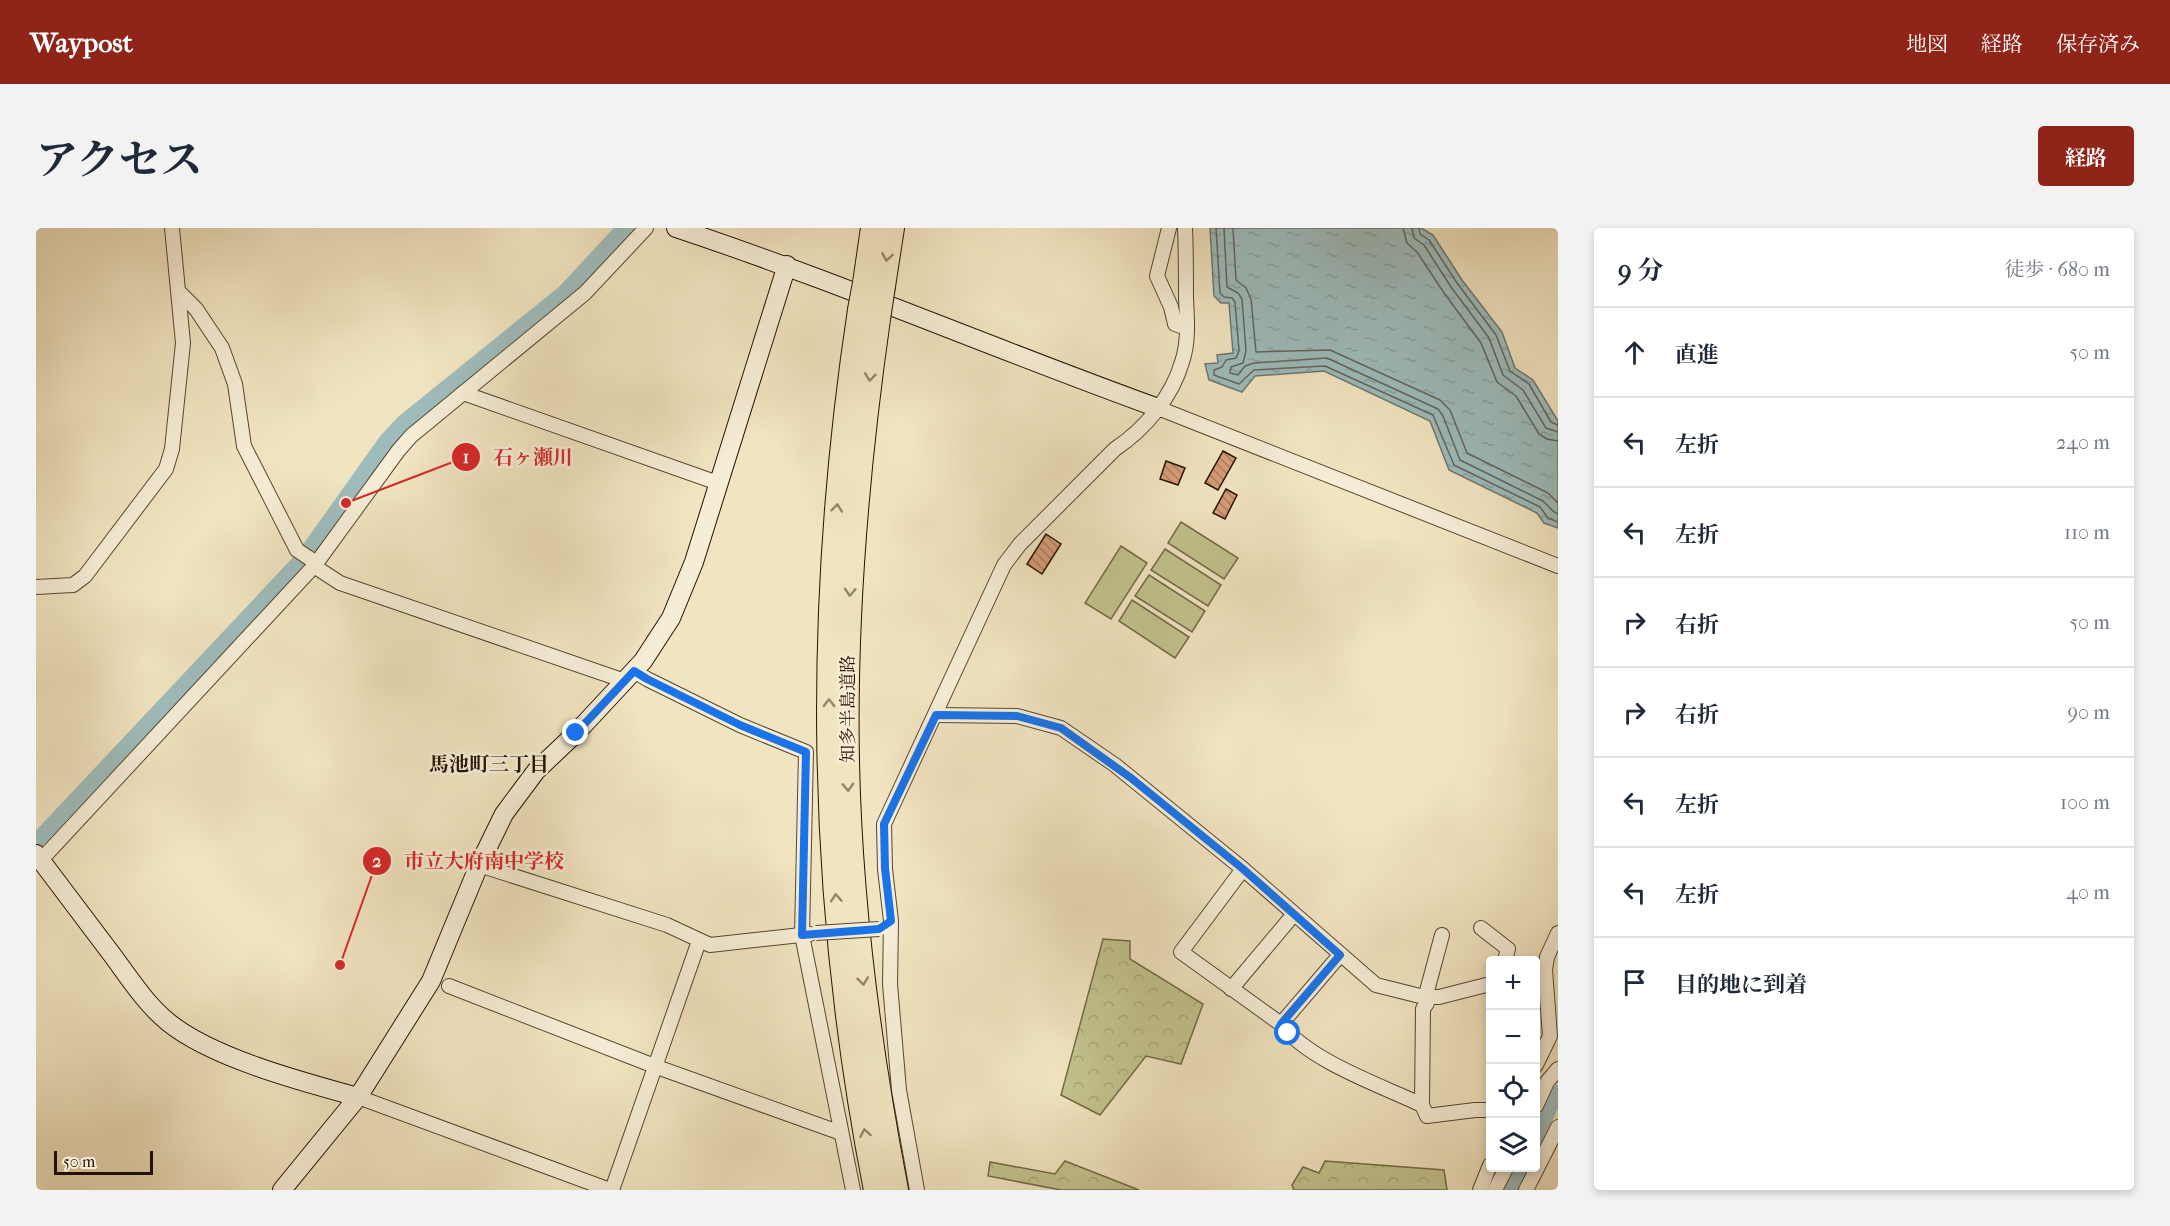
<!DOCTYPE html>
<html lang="ja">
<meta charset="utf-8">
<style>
body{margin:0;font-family:"IM FELL French Canon","Noto Serif JP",serif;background:#f2f2f3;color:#1f2937}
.controls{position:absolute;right:18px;bottom:18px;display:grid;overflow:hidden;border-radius:6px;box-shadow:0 3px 9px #0003}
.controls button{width:54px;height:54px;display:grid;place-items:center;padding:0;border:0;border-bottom:2px solid #e0e1e3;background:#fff;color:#1f2937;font:30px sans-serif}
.scale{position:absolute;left:18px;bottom:15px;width:99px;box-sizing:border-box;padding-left:6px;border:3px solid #251100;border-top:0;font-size:16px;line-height:21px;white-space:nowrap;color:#251100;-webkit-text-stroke:4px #f6edd6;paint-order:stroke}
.stop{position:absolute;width:18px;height:18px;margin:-14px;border:4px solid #1a73e8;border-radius:50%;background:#fff}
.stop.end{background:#1a73e8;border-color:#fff;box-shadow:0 2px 6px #0008}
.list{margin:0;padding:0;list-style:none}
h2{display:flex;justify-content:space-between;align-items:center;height:78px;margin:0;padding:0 24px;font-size:26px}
h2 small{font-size:20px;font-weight:400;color:#747a83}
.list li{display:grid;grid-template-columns:39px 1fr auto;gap:18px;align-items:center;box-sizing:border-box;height:90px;padding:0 24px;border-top:2px solid #e0e1e3}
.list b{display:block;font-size:22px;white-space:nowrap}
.list em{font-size:20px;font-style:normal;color:#747a83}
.icon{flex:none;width:33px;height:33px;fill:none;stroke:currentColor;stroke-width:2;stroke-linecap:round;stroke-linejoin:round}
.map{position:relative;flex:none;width:1522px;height:962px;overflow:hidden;border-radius:6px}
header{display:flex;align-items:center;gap:36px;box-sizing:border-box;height:84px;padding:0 30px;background:#8f2418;color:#fff}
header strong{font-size:28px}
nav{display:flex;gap:33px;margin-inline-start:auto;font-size:21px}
.intro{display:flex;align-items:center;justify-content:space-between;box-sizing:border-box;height:144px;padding:0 36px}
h1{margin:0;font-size:42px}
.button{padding:15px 27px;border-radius:6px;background:#8f2418;color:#fff;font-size:21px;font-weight:700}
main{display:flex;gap:36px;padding:0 36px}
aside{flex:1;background:#fff;border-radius:6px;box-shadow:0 3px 9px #0003}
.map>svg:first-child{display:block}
.grass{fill:#c2c28d;stroke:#746a46;stroke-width:1.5}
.forest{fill:url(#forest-crowns);stroke:#746a46;stroke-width:1.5}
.water{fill:url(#water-ripples);stroke:#6e7871;stroke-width:1.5}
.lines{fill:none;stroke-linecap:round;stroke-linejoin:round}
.shore{stroke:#62665e;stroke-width:1.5}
.canal{stroke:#9ebcbc;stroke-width:14}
.river{stroke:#9ebcbc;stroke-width:24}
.building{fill:url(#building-back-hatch);stroke:#251100;stroke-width:1.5}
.street-casing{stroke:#584630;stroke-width:16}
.secondary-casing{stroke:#251100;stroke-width:20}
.highway-casing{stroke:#251100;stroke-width:26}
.street{stroke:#f6edd6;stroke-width:14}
.secondary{stroke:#f6edd6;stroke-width:18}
.highway{stroke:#f1e4c0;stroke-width:24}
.street-bridge-casing{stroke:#584630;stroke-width:16;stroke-linecap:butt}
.highway-bridge-casing{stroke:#251100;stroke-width:26;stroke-linecap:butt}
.street-bridge{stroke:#f6edd6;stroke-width:14}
.highway-bridge{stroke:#f1e4c0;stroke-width:24}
.oneway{stroke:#95856a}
.route{stroke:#1a73e8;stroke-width:8}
.labels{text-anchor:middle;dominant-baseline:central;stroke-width:5;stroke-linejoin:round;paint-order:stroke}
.street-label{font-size:18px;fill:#251100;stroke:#f6edd6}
.neighbourhood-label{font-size:20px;font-weight:bold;fill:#251100;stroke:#f6edd6}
.leader{fill:none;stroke:#d62828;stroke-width:2}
.callout-dot{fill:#d62828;stroke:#f6edd6;stroke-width:2}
.mark-label{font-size:18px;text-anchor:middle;font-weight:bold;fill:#fff}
.callout-label{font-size:20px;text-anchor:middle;font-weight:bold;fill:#d62828;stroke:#f6edd6;stroke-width:5;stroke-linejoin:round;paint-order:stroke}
</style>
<header>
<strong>Waypost</strong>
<nav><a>地図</a><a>経路</a><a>保存済み</a></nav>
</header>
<div class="intro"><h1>アクセス</h1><a class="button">経路</a></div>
<main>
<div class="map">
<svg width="1522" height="962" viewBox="0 0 1522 962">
<defs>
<pattern id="forest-crowns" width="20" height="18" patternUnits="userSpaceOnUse" patternTransform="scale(1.5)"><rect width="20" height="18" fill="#c2c28d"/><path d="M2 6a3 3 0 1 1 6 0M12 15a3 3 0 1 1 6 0" fill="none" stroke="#a7a678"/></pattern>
<pattern id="water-ripples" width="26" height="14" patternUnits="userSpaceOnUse" patternTransform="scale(1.5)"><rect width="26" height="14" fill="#9ebcbc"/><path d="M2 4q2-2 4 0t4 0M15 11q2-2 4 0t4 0" fill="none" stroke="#88a1a0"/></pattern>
<pattern id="building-back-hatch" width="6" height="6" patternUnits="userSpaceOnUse" patternTransform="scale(1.5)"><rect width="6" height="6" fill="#d69c78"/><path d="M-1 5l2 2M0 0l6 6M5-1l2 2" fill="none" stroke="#ad7e60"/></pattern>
</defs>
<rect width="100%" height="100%" fill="#f1e4c0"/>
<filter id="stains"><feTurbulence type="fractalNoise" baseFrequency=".00333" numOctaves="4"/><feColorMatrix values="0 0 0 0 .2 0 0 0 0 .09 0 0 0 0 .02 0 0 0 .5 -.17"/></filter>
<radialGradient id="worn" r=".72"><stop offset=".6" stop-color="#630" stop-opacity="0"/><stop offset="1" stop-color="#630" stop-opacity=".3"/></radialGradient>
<g class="grass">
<path d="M1145,294L1202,330L1188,351L1132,315Z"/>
<path d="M1085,318L1111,335L1075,391L1049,375Z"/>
<path d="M1129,321L1185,357L1172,378L1115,342Z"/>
<path d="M1113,347L1169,383L1156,404L1099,368Z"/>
<path d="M1096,372L1153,409L1139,430L1083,393Z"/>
</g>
<g class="forest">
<path d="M1067,711L1094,713V731L1167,776L1145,836L1110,828L1064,887L1025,867Z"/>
<path d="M1029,933L1103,962H1025L952,948L954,934L1019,946Z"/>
<path d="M1289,933L1408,942L1411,962H1258L1256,957L1267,939L1283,945Z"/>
</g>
<path class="water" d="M1174,0H1385L1397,7L1426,52L1466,104L1479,140L1497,152L1522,193V300L1508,295L1501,285L1413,242L1394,193L1288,143L1219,148L1206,164L1173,152L1169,136L1182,135L1181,127L1197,125L1193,75H1185L1178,68Z"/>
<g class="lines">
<g class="shore">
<path d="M1180,0L1184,65L1188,69L1196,70L1199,74L1203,123L1200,130L1190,132L1186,139L1178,142V147L1203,156L1218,142L1289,138L1397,187L1418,237L1504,279L1512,290L1522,294"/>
<path d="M1188,0L1191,59L1202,65L1206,71L1210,123L1207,135L1195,139L1194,145L1202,147L1209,138L1218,135L1291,130L1402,181L1407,188L1424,232L1507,273L1517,283L1522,286"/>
<path d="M1197,0L1200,52L1210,60L1215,71L1220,124L1294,122L1404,172L1414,182L1431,225L1512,265L1522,275"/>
<path d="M1367,0L1371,15L1381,24L1408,65L1445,115L1461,154L1480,168L1503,206L1511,211L1522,213"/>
<path d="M1376,0L1378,10L1388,17L1415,59L1453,110L1467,147L1487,162L1510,200L1522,204"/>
<path d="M1383,0L1384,6L1393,12L1421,55L1460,107L1474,143L1493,156L1515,194L1522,197"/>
</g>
<g class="canal">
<path d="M1500,911L1522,864"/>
<path d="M1475,962L1486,940"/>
</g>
<path class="river" d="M0,620L270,333L354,215L371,197L532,67L594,0"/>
</g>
<g class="building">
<path d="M1187,223L1200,230L1182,262L1169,255Z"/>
<path d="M1130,233L1149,240L1142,257L1124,251Z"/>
<path d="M1190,261L1201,267L1189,291L1177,285Z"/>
<path d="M1010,306L1025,316L1006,346L991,336Z"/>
</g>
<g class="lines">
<g class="street-casing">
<g id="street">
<path d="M1133,0L1121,48L1135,79L1139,96L1151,100"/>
<path d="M142,63L160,81L186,120L199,156L208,218L261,322L276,332L284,342L304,355L589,453"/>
<path d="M427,165L682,255"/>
<path d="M1122,180L1522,338"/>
<path d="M0,359L37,357L49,348L130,241L136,221L147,115L136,0"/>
<path d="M598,443L611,451L704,497L770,524L766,707L817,962"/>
<path d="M900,487L981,488L1025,500L1079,537L1207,641L1340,757L1388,769H1403L1454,756"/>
<path d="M5,632L279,337L362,223L375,208L549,65L610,0"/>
<path d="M443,637L631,697L674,717L774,706"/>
<path d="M1207,641L1145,724L1245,796L1304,727"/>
<path d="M1445,700L1472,721L1469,732"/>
<path d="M413,758L621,839L805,905"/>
<path d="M1195,761L1258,686"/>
<path d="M1245,796C1273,833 1344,857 1386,877L1391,888L1439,882H1454"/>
<path d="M1500,837L1514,808L1509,742L1511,729L1522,705"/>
<path d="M322,869L574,962"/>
<path d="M1386,877L1387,781L1391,775V763L1406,707"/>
<path d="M1500,878L1511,854L1522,841"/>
<path d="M576,962L663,713"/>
<path d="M881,962L863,862L854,756L855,693L849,641L848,596L968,337L984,316L1079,221C1109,201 1136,169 1146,134C1153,114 1151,91 1150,70C1150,46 1150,23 1149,0"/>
<path d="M1444,962L1454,937"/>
<path d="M1459,962L1470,940"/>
<path d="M1490,962L1522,899"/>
</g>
</g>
<g class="secondary-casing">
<g id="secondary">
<path d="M640,0C803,54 961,122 1122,180"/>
<path d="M0,626C26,660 51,694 77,728C94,751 110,776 132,794C176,830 267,854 322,869"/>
<path d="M246,962L322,869L395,753L443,637L468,586L500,543L540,505L607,433L635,390L658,334L751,37"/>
</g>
</g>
<g class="highway-casing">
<g id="highway">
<path d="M829,55L837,0"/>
<path d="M847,58L856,0"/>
<path d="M824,82C779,379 782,667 840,962"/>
<path d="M842,91C821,238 808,386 811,534C814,678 833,821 860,962"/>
</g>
</g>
<use href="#street" class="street"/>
<use href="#secondary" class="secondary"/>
<use href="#highway" class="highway"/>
<g class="street-bridge-casing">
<path id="street-bridge" d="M780,705L843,701"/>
</g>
<g class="highway-bridge-casing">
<g id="highway-bridge">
<path d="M824,82L829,55"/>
<path d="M842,91L847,58"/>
</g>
</g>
<use href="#street-bridge" class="street-bridge"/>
<use href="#highway-bridge" class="highway-bridge"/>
</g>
<defs><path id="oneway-chevron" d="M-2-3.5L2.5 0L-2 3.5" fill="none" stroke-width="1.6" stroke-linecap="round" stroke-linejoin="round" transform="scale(1.5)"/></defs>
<g class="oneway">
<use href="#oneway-chevron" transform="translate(851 29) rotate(99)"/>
<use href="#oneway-chevron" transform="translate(834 149) rotate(97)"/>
<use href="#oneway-chevron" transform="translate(801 280) rotate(-84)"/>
<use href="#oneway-chevron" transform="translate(814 364) rotate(93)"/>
<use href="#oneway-chevron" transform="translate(793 475) rotate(-90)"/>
<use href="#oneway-chevron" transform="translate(812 559) rotate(88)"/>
<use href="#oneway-chevron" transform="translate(800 670) rotate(-94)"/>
<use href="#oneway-chevron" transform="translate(827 753) rotate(83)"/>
<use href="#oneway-chevron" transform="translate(829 905) rotate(-100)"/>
</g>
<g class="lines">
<path class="route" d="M540,505L598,443L611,451L704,497L770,524L766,707L843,701L855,693L849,640L848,596L900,487L981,488L1025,500L1095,550L1207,641L1304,727L1245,796L1252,805"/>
</g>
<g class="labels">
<g class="street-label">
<text transform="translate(812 481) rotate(-90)">知多半島道路</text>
</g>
<g class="neighbourhood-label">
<text x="453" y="536">馬池町三丁目</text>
</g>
</g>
<path class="leader" d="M310 275L430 229M304 737L341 633"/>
<g class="callout-dot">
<circle cx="310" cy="275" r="6"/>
<circle cx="304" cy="737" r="6"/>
<circle cx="430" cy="229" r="15"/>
<circle cx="341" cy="633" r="15"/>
</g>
<g class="mark-label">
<text x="430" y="235">1</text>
<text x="341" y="639">2</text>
</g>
<g class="callout-label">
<text x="497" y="236">石ヶ瀬川</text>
<text x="448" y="640">市立大府南中学校</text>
</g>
<rect width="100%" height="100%" filter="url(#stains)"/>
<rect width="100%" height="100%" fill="url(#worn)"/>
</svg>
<div class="controls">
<button>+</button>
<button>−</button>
<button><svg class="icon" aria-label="locate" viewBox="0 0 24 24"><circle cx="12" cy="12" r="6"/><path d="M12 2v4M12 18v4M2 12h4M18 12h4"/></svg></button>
<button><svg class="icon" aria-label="layers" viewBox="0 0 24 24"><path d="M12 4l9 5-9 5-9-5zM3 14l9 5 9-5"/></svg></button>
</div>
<div class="scale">50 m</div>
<div class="stop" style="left:1252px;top:805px"></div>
<div class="stop end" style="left:540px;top:505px"></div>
</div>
<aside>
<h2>9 分<small>徒歩 · 680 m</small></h2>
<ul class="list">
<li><svg class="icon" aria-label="ahead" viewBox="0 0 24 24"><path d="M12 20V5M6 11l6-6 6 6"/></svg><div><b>直進</b></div><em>50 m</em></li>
<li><svg class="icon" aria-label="left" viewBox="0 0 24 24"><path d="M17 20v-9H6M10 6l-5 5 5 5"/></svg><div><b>左折</b></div><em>240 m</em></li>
<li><svg class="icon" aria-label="left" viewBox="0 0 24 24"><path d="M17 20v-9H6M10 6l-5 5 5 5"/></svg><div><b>左折</b></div><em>110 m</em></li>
<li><svg class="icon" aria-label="right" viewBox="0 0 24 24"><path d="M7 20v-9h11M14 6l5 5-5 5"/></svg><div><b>右折</b></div><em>50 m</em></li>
<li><svg class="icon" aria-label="right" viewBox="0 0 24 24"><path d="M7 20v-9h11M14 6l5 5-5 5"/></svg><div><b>右折</b></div><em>90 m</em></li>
<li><svg class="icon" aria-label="left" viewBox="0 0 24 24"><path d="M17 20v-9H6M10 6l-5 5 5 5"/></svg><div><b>左折</b></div><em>100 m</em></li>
<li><svg class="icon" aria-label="left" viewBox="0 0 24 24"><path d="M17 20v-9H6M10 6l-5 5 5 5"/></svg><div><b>左折</b></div><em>40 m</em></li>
<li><svg class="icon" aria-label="arrive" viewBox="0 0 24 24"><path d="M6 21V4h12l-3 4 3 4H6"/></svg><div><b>目的地に到着</b></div></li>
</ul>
</aside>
</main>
